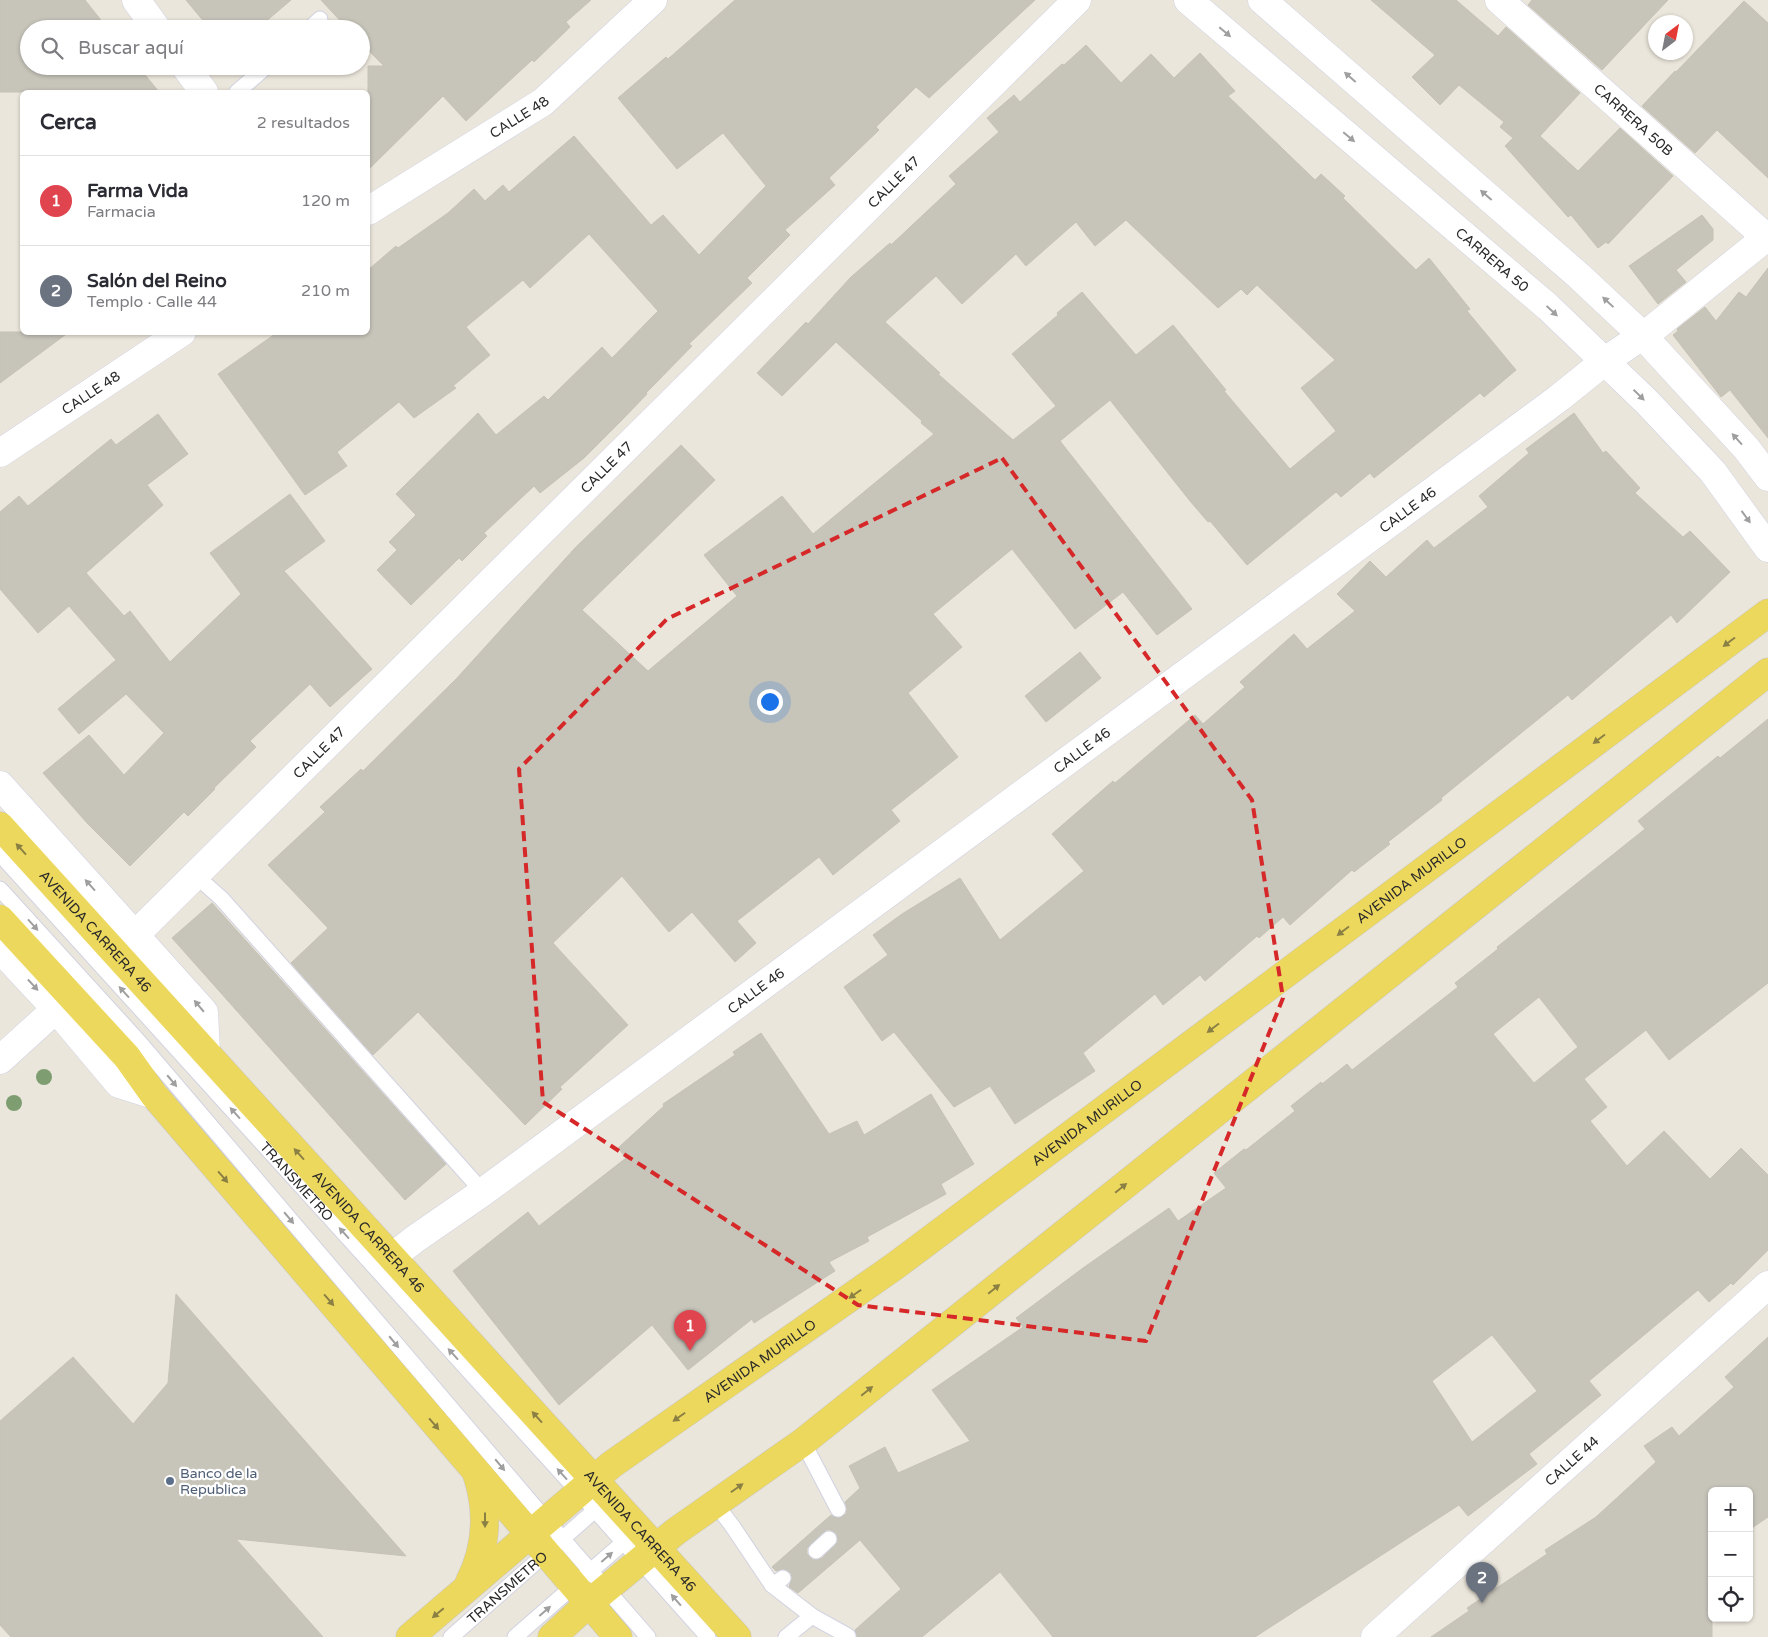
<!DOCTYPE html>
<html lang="es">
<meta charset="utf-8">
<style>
body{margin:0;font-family:"Varela Round",sans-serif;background:#f2f2f3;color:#2b2b33}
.controls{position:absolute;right:15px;bottom:15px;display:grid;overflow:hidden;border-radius:8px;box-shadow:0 1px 4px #0004}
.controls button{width:45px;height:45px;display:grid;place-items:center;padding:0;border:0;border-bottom:1px solid #e1e1e2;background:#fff;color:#2b2b33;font:25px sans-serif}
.compass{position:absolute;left:1648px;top:15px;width:45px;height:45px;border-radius:50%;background:#fff;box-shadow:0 1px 4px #0004;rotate:32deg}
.you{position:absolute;left:769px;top:701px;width:18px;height:18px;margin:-12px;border:4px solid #fff;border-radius:50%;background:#1a73e8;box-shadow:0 0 0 8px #1a73e833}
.badge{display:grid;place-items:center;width:32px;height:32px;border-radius:50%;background:#db2777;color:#fff;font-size:16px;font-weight:700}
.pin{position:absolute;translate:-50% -41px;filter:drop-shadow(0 1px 2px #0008)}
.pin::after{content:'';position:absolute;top:26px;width:18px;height:15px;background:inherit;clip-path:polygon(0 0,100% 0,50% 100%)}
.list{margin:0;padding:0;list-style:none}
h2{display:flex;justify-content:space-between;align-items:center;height:65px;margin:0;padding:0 20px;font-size:21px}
h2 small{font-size:16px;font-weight:400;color:#7c7c81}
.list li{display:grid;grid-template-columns:32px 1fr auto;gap:15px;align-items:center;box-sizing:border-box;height:90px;padding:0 20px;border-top:1px solid #e1e1e2}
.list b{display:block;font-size:19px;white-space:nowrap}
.list p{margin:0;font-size:16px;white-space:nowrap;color:#7c7c81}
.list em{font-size:16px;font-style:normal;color:#7c7c81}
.icon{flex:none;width:28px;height:28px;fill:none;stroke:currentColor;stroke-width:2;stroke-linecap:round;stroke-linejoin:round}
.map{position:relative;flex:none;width:1768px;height:1637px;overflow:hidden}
.search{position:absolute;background:#fff;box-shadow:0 1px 4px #0004;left:20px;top:20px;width:350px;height:55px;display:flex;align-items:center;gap:12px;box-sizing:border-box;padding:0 18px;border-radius:28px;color:#7c7c81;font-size:19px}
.panel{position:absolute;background:#fff;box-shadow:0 1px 4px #0004;left:20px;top:90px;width:350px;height:245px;border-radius:8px}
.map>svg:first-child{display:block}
.building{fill:#c7c4ba;stroke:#c6c2b5;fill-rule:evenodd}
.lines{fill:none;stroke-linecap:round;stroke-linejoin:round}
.lane-casing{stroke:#d1d2e2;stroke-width:17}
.street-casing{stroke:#d1d2e2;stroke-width:29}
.secondary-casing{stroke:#d1d2e2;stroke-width:29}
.primary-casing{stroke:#c7c7c7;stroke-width:29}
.lane{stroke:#fff;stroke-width:15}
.street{stroke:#fff;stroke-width:28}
.secondary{stroke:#fff;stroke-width:28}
.primary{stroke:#edd85e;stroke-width:28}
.tree{fill:#7e9e71}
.oneway{fill:#9f9f9f}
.oneway2{fill:#8b8044}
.marked{fill:none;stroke:#d62828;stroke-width:4;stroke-dasharray:10 6;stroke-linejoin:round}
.service-dot{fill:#5c6f8a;stroke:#fff;stroke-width:2}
.labels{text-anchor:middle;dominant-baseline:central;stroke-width:4.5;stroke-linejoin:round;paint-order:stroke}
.street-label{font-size:14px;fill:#292929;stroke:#fff}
.service-label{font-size:14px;fill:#4e5e75;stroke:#fff;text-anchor:start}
</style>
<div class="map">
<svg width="1768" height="1637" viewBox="0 0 1768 1637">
<rect width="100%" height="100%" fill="#ebe6db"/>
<g class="building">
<path d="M0,0H85L108,29H29V66H138L159,92H0Z"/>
<path d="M186,0H291L257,29H210Z"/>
<path d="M321,0H591L566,22L570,27L534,62L532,60L466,121L443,96L368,170V66H384L361,43V29H348Z"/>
<path d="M735,0H1035L929,98L916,87L876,127L879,130L829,178L835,185L785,230L790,235L747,278L752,283L689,344L692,346L646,393L647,394L621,421L584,458L540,493L534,486L484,533L487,536L462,561L459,558L411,605L377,570L397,550L389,542L416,515L396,494L478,413L496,435L544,396L548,400L602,347L612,358L658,311L589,234L530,288L523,280L466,327L490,355L453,386L456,388L414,418L399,402L337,452L347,466L305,495L218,374L278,332H368V270L396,246L398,248L448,213L474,189L485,201L503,185L509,192L574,136L651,225L663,215L699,255L766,186L723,133L677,169L618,98L666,57L668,59Z"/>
<path d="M1371,0H1456L1498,36L1506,27L1580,93L1540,136L1578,171L1620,128L1673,176L1608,244L1606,242L1598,248L1571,215L1568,217L1505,146L1513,138L1500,127L1504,122L1459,85L1440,105L1412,77L1435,55Z"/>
<path d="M1532,0H1668L1602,70L1528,5Z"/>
<path d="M1744,1L1768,23V178L1717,130L1695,153L1642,106L1675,71L1676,72Z"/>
<path d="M1086,45L1121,83L1151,54L1174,78L1200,53L1235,91L1228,96L1315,180L1321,174L1345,196L1343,198L1416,270L1429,258L1470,309L1467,311L1516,370L1484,397L1480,393L1374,478L1370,473L1341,497L1336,492L1247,565L1210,521L1208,522L1190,501L1110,400L1060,441L1192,609L1157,635L1123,592L1075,629L1012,549L933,614L962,647L908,693L958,757L891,810L900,821L833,875L819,857L737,921L756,943L735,962L692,912L669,932L622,876L553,943L628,1025L560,1087L562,1089L525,1125L418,1012L373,1055L291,963L328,928L268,865L325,812L320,807L361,769L363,771L457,678L575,548L681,445L715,480L582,610L648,671L737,596L704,555L782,496L813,534L934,434L921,423L922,421L836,342L782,396L757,373L806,322L808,324L851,277L890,243L891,245L956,184L949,176L999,132L987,118L1014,95L1020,102L1062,64L1064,65ZM1126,220L1218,308L1241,289L1247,295L1257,285L1335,360L1301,388L1336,431L1290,469L1224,391L1226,390L1173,325L1136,355L1082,292L1057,313L1058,315L1012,354L1056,406L1013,440L938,374L940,373L885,322L936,276L962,304L1016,254L1026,266L1076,222L1095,246Z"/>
<path d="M1702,215L1713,229V240L1676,270L1686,282L1658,304L1629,266Z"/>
<path d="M1768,268V438L1730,390L1721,397L1673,335L1678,331L1677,329L1705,307L1716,321L1739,292L1746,297Z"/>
<path d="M0,332H69L0,383Z"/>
<path d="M1574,413L1603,453L1606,451L1640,488L1635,493L1683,537L1690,531L1730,572L1677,623L1671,615L1572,700L1568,695L1441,798L1442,800L1388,842L1390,844L1354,872L1352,870L1290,925L1283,917L1259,938L1257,936L1205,981L1200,975L1163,1005L1155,994L1083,1053L1095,1071L1015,1124L990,1086L954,1107L894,1032L882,1041L844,987L888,955L873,935L902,914L960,878L1000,940L1084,871L1052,834L1113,781L1115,783L1195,715L1203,724L1245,687L1240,682L1294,634L1307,649L1355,611L1337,594L1370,561L1386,577L1427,540L1434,548L1488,507L1479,496L1529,453L1526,449Z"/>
<path d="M158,414L188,454L147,485L163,505L86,573L124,616L130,611L170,662L241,594L210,553L290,494L325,541L284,571L372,669L330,707L310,684L250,741L256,747L214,788L215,789L188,816L184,812L130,866L87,823L43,773L89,735L124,775L164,733L126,694L79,734L58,709L116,660L69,606L38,633L0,589V512L19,496L28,506L111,439L116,445Z"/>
<path d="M1080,652L1101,678L1046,722L1025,696Z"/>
<path d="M1768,719V983L1669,1060L1646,1030L1584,1079L1607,1107L1590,1121L1627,1166L1664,1131L1710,1179L1741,1148L1768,1175V1250L1733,1285L1731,1283L1709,1302L1698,1290L1589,1381L1601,1395L1529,1454L1537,1464L1468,1516L1459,1505L1255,1637H1053L1000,1572L922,1637H857L855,1630L901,1589L860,1540L798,1593L789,1587L792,1578L791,1573L783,1569L776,1571L772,1567L831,1515L838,1518L846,1514L847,1509L845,1502L860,1488L849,1466L885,1447L898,1473L970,1441L932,1390L1023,1327L1016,1318L1083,1268L1123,1240L1169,1208L1178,1221L1226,1188L1214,1173L1244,1149L1246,1150L1295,1111L1291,1106L1321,1082L1322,1084L1347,1064L1352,1070L1458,987L1455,983L1498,949L1497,947L1645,829L1638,821L1718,756L1720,758ZM1539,997L1578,1047L1534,1083L1493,1034ZM1492,1335L1537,1391L1472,1442L1432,1381ZM826,1530H831L836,1533L838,1542L822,1558L813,1560L807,1554V1548Z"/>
<path d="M212,903L446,1164L405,1200L172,938Z"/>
<path d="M761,1033L829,1134L857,1121L864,1135L931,1094L974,1164L941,1184L946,1194L867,1237L869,1241L829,1262L835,1271L754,1323L752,1319L688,1370L652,1325L559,1405L453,1271L528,1212L539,1226L626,1158L618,1148L664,1106L663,1104L735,1055L733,1052Z"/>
<path d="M176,1294L406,1556L236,1539L323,1637H11L0,1625V1421L73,1357L133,1424L168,1383Z"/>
<path d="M1768,1337V1517L1749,1530V1491H1712V1637H1431L1469,1611L1467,1608L1547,1554L1545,1550L1596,1517L1656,1462L1644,1446L1672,1427L1679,1436L1734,1387L1725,1377Z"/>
</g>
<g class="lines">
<g class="lane-casing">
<g id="lane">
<path d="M309,29L320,19"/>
<path d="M237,92L267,66"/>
<path id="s1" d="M0,854L595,1510L708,1637"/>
<path d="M195,875L221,898L483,1192"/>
<path d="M0,889L141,1044L546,1520L648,1637"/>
<path d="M803,1442L838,1509"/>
<path d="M715,1503L733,1527L772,1585L783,1578"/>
<path d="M816,1551L829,1539"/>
<path d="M772,1585L812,1616"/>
<path id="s2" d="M451,1637L595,1510"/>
<path d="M515,1637L624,1542"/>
<path d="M786,1637L812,1616L848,1636"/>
</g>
</g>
<g class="street-casing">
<g id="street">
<path d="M136,0L157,29"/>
<path id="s3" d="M1499,0L1768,239"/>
<path d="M185,66L204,92"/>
<path d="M0,785L204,1012L206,1053"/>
<path id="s4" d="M135,935L1077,0"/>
<path d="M0,949L56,1009L119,1084L154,1095"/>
<path d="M0,1060L56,1009"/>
<path id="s5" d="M392,1257L415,1239L483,1192L1559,398L1605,361L1655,327L1768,236"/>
<path id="s6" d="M1375,1637L1768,1285"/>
</g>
</g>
<g class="secondary-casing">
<g id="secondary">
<path id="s7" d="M1188,0L1548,307L1647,402L1713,472L1768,548"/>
<path d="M1262,0L1579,276L1643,336L1746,448L1768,477"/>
<path id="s8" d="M368,211L543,102L653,0"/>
<path id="s9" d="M0,453L182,332"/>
</g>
</g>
<g class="primary-casing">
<g id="primary">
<path id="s10" d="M0,826L737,1637"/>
<path d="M0,919L127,1057L154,1095L618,1637"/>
<path d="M469,1583C487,1548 489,1512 477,1475"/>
<path id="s11" d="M410,1637L611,1465L895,1266L1768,613"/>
<path d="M552,1637L589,1603L675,1532L803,1442L1768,672"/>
</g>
</g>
<use href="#lane" class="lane"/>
<use href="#street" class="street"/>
<use href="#secondary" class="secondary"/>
<use href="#primary" class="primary"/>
</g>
<g class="tree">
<circle cx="44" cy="1077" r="8"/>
<circle cx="14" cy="1103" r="8"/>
</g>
<defs><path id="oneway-solid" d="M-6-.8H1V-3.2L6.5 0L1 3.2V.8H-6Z" transform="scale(1.25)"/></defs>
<g class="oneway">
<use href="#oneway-solid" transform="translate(1225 32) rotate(40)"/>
<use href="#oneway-solid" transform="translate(1350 77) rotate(-139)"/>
<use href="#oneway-solid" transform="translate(1349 137) rotate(40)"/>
<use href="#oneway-solid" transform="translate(1486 195) rotate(-139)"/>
<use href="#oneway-solid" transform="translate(1608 302) rotate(-137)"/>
<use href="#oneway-solid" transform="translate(1552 311) rotate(43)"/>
<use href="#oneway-solid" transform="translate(1639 395) rotate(44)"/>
<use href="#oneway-solid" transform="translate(1737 439) rotate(-132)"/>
<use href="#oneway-solid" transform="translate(1746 517) rotate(54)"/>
<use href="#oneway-solid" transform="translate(90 885) rotate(-132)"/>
<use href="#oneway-solid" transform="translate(33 925) rotate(48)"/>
<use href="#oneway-solid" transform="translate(33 985) rotate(47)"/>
<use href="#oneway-solid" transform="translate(124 992) rotate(-132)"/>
<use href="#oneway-solid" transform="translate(199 1006) rotate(-130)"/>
<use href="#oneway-solid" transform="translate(172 1081) rotate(50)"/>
<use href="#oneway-solid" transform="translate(235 1113) rotate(-132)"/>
<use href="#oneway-solid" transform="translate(289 1218) rotate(50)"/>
<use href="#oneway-solid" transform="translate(344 1233) rotate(-132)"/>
<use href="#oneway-solid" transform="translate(394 1342) rotate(50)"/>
<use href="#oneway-solid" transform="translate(453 1354) rotate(-132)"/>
<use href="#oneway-solid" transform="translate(500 1465) rotate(50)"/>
<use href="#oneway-solid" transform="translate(562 1474) rotate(-132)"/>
<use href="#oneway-solid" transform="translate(607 1557) rotate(-41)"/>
<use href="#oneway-solid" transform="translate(676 1600) rotate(-131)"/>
<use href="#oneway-solid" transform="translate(545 1611) rotate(-41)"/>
</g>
<g class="oneway2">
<use href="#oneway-solid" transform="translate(1729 642) rotate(143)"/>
<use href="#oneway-solid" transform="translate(1599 739) rotate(143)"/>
<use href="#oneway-solid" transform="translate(21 849) rotate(-132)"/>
<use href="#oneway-solid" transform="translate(1343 931) rotate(143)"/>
<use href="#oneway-solid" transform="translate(1213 1028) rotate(143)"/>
<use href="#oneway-solid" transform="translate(299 1154) rotate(-132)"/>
<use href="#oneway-solid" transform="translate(223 1177) rotate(49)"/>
<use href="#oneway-solid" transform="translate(1121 1188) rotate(-39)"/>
<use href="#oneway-solid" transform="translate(994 1289) rotate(-39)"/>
<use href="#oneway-solid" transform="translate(855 1294) rotate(145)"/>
<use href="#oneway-solid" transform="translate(329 1300) rotate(49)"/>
<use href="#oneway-solid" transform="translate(867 1391) rotate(-39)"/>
<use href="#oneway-solid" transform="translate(537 1417) rotate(-132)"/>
<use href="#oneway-solid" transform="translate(679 1417) rotate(145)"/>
<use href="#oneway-solid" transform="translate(434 1424) rotate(49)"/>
<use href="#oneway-solid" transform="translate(737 1488) rotate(-35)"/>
<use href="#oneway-solid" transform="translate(485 1520) rotate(90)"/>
<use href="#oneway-solid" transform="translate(438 1613) rotate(140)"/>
</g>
<path class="marked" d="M1002,458L1252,800L1283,998L1146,1341L858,1305L543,1102L519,769L667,619Z"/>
<circle class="service-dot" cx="170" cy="1481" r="5"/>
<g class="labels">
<g class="street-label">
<text stroke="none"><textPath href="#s8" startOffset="178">CALLE 48</textPath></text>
<text stroke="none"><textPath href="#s3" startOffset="180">CARRERA 50B</textPath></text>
<text stroke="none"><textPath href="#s4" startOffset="1069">CALLE 47</textPath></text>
<text stroke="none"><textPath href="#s7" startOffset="400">CARRERA 50</textPath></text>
<text stroke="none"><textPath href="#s9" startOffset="109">CALLE 48</textPath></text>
<text stroke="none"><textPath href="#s4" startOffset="664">CALLE 47</textPath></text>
<text stroke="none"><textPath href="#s5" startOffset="1261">CALLE 46</textPath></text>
<text stroke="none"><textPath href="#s5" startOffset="856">CALLE 46</textPath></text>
<text stroke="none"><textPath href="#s4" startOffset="259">CALLE 47</textPath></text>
<text stroke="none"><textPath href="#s11" startOffset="1256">AVENIDA MURILLO</textPath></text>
<text stroke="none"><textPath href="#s10" startOffset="142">AVENIDA CARRERA 46</textPath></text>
<text stroke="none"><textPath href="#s5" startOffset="451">CALLE 46</textPath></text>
<text stroke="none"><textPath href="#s11" startOffset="851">AVENIDA MURILLO</textPath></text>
<text stroke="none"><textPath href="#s1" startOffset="442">TRANSMETRO</textPath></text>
<text stroke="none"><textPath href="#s10" startOffset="548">AVENIDA CARRERA 46</textPath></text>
<text stroke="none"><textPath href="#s11" startOffset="446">AVENIDA MURILLO</textPath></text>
<text stroke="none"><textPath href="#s6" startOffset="264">CALLE 44</textPath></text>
<text stroke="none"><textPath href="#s10" startOffset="952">AVENIDA CARRERA 46</textPath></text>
<text stroke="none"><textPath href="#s2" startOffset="75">TRANSMETRO</textPath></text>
</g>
<g class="service-label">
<text x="180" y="1473">Banco de la<tspan x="180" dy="16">Republica</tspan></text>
</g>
</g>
</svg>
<div class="controls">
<button>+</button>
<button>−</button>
<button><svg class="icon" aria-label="locate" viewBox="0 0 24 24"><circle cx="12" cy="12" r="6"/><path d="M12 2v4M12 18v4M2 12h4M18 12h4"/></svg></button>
</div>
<svg class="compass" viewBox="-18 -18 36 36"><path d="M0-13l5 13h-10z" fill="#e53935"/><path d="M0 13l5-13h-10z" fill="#7c7c81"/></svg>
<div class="you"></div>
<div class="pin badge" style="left:690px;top:1351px;background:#e0444e">1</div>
<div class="pin badge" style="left:1482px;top:1603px;background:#6b7280">2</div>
<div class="search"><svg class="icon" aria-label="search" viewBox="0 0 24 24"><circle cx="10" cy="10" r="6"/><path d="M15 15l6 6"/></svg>Buscar aquí</div>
<section class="panel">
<h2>Cerca<small>2 resultados</small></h2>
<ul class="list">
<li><span class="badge" style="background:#e0444e">1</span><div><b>Farma Vida</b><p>Farmacia</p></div><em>120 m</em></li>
<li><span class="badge" style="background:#6b7280">2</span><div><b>Salón del Reino</b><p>Templo · Calle 44</p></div><em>210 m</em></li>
</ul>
</section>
</div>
